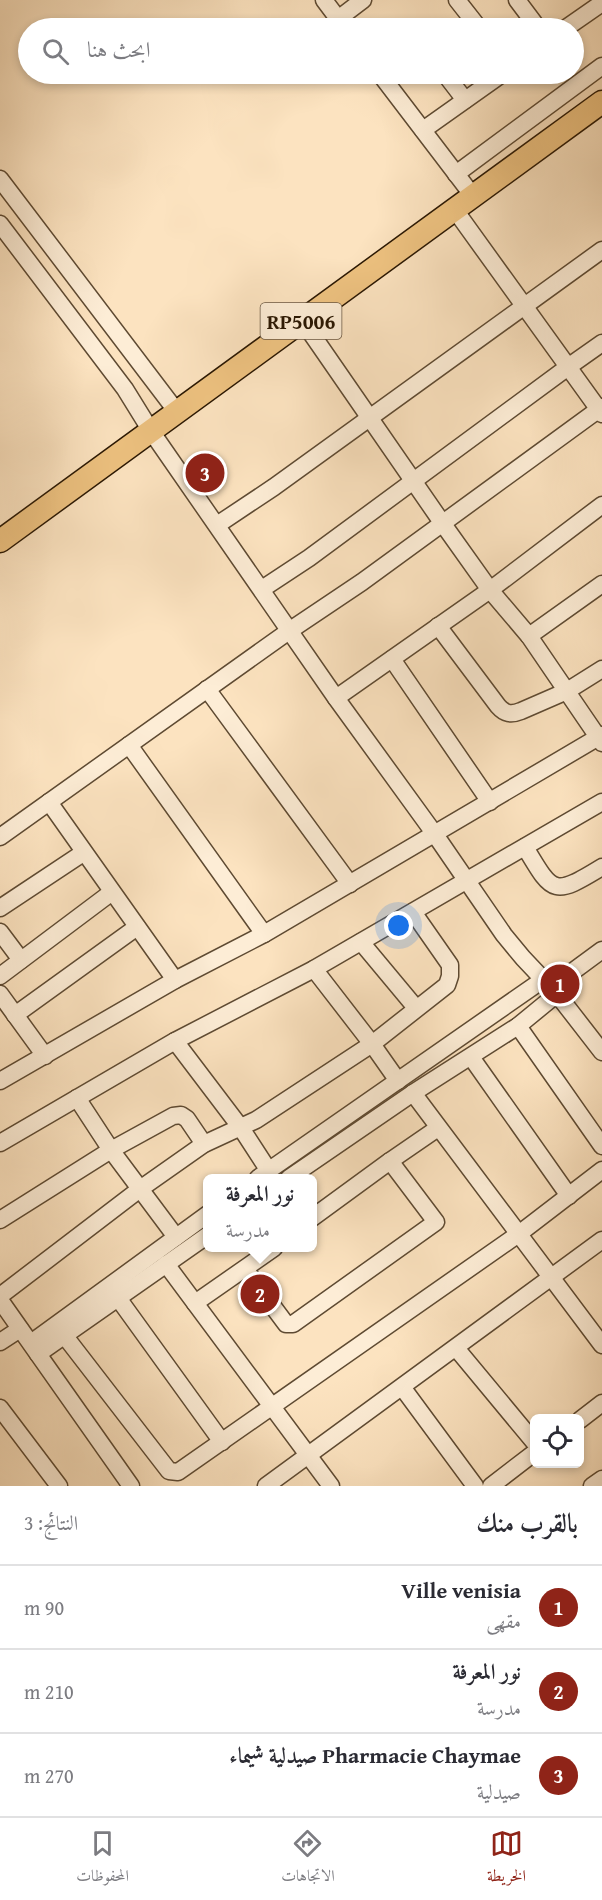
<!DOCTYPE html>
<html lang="ar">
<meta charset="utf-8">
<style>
body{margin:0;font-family:"Gentium Book Plus",Amiri,serif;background:#f2f2f3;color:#2b2b33;direction:rtl}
.controls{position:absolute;right:18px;bottom:18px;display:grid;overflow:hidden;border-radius:9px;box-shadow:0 3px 9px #0003}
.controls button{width:54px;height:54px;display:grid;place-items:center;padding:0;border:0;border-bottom:2px solid #e1e1e2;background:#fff;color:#2b2b33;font:30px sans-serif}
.you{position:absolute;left:399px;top:926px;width:21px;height:21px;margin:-15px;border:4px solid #fff;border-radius:50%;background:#1a73e8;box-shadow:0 0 0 9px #1a73e833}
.badge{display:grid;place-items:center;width:39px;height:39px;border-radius:50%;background:#8f2418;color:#fff;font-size:20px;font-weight:700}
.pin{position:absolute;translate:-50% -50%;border:3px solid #fff;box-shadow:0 2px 6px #0006}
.popup{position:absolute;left:203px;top:1174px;width:114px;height:78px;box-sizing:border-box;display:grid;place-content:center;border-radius:9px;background:#fff;filter:drop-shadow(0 2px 4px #0005);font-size:20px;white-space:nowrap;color:#7c7c81}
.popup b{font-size:22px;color:#2b2b33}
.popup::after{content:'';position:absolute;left:50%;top:100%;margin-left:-12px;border:12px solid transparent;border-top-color:#fff}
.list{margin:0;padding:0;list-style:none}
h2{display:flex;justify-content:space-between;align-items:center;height:78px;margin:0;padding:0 24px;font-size:26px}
h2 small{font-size:20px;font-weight:400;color:#7c7c81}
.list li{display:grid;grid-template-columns:39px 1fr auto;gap:18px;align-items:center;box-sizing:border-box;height:84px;padding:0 24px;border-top:2px solid #e1e1e2}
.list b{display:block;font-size:22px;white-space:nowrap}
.list p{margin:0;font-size:20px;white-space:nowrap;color:#7c7c81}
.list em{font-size:20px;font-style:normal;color:#7c7c81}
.icon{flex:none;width:33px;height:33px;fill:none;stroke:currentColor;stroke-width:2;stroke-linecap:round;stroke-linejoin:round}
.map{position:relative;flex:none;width:602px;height:1486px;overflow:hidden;direction:ltr}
.search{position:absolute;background:#fff;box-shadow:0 3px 9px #0003;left:18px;right:18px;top:18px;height:66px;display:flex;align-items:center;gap:15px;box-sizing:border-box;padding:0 21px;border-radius:33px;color:#7c7c81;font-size:22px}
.sheet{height:330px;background:#fff}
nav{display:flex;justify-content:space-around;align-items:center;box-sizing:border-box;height:84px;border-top:2px solid #e1e1e2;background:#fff;font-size:16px;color:#7c7c81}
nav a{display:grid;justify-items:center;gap:3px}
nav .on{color:#8f2418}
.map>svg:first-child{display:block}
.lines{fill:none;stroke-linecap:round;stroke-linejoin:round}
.minor-casing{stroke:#5e4a32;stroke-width:19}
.major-casing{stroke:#2a1702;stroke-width:25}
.minor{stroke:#fdedd6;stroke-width:16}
.major{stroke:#eec280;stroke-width:22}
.labels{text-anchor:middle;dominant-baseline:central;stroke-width:5;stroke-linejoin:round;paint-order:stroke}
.shield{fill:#fdedd6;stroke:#695742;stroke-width:1.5}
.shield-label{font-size:21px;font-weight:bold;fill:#2a1702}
</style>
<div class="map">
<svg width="602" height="1486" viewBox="0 0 602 1486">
<rect width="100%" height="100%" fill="#fce3c0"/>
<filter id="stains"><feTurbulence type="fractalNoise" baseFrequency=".00333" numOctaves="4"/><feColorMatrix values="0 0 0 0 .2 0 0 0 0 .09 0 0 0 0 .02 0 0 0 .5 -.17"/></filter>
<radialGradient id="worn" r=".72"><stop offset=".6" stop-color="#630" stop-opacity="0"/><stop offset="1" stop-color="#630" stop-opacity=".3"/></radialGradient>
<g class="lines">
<g class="minor-casing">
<g id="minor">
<path d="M324,0L345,28"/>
<path d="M457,0L479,28"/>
<path d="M517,0L538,28"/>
<path d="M338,19L363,0"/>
<path d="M566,28L602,3"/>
<path d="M380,74L473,196"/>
<path d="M445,74L465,100"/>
<path d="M423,130L502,74"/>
<path d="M456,174L602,66"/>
<path d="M0,179L177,412"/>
<path d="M455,210L602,414"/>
<path d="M0,224L125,389L151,431L336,698L434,833L504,935L523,958L557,994L602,1052"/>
<path d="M302,320L443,524L490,590L529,636L602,743"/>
<path d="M217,525L274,487L602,250"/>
<path d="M262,589L309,558L568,367L602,343"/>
<path d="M438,626L498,706C505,714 511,715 521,711L567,691L602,669"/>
<path d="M529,636L602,584"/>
<path d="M392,659L490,802"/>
<path d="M207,689L350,884"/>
<path d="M336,698L490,590L602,505"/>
<path d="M129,745L264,934"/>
<path d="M49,802L175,980"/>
<path d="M0,837L289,631L362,582L602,407"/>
<path d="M525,847C553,894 553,897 602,867"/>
<path d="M0,908L83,853"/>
<path d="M0,932L21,960"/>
<path d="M361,942L416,1008"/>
<path d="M314,969L372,1044L398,1081"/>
<path d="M0,976L112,892"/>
<path d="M0,994L45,1056"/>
<path d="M15,1015L137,927"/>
<path d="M518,1026L602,1146"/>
<path d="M175,1041L241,1128L269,1171"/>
<path d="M471,1057L569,1196"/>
<path d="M0,1081L175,980L264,934L602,735"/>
<path d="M413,1093L602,1345"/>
<path d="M77,1098L111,1150L176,1237"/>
<path d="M0,1143L175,1041L314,969L602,802"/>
<path d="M258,1178L544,979L568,975L602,950"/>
<path d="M289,1178L413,1093L518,1026L557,994L562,986"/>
<path d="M312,1218L390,1161L438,1128"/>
<path d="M0,1220L111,1150L173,1116L181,1115L187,1119L204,1144"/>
<path d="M166,1264L331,1486"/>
<path d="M245,1269L286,1324H293L436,1222L390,1161"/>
<path d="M0,1296L140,1189L204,1144L256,1120L372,1044L447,985L450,976V965L413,912"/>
<path d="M118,1298L222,1442"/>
<path d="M0,1300L131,1486"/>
<path d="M195,1303L274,1248"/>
<path d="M64,1335L169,1471L178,1472L520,1233L602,1170"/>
<path d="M0,1342L20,1329"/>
<path d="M31,1343L208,1214"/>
<path d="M456,1348L534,1442"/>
<path d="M38,1354L208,1235"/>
<path d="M402,1387L475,1486"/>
<path d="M0,1408L59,1486"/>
<path d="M580,1420L602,1403"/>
<path d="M266,1486L602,1240"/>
<path d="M491,1486L534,1453"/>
<path d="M592,1486L602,1479"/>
</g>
</g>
<g class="major-casing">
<path id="major" d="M0,541L602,102"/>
</g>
<use href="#minor" class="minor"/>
<use href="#major" class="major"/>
</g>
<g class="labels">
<rect class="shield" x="260.5" y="303" width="81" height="36" rx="4.5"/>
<g class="shield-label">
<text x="301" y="321">RP5006</text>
</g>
</g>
<rect width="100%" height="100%" filter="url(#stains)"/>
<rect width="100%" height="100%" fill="url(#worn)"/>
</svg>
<div class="controls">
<button><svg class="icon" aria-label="locate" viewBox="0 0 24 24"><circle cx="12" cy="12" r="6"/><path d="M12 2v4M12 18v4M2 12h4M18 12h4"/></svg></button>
</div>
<div class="you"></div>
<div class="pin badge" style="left:560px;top:984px">1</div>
<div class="pin badge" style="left:260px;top:1294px">2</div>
<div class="popup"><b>نور المعرفة</b>مدرسة</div>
<div class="pin badge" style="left:205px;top:473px">3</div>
<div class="search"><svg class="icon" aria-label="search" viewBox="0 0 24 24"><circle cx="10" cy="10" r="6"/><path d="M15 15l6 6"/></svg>ابحث هنا</div>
</div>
<section class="sheet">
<h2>بالقرب منك<small>النتائج: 3</small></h2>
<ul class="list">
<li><span class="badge">1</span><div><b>Ville venisia</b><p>مقهى</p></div><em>90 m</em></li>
<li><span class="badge">2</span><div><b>نور المعرفة</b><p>مدرسة</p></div><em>210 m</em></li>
<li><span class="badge">3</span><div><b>Pharmacie Chaymae صيدلية شيماء</b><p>صيدلية</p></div><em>270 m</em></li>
</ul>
</section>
<nav>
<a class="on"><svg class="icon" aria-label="map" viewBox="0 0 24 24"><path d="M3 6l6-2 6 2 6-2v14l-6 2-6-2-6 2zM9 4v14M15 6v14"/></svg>الخريطة</a>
<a><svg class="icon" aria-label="directions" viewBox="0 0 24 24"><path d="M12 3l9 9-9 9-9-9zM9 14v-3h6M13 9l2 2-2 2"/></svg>الاتجاهات</a>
<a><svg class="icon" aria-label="saved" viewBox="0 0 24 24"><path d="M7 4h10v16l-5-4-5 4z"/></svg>المحفوظات</a>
</nav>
